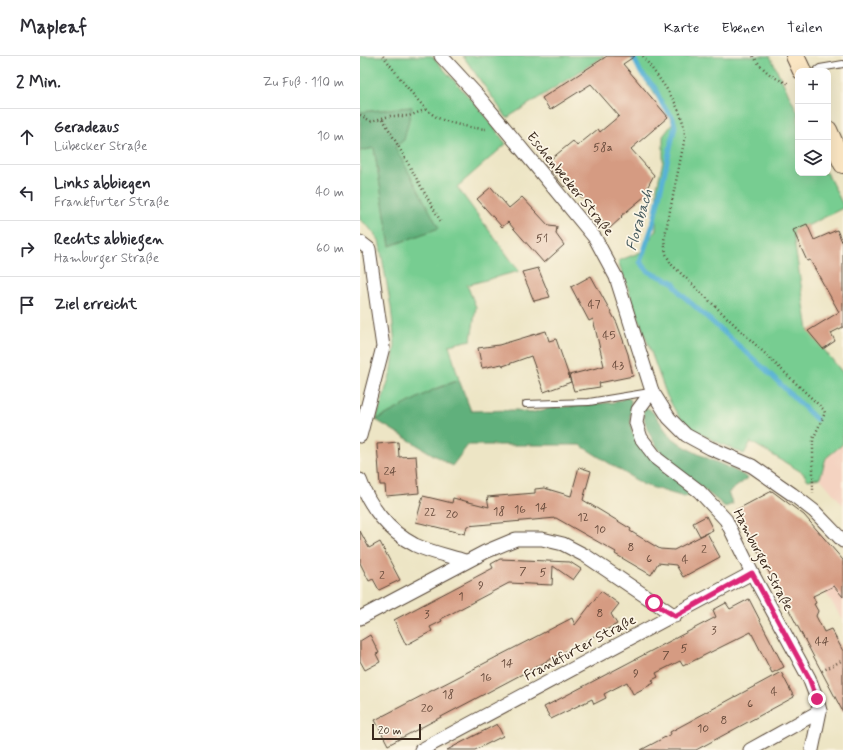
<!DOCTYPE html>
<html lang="de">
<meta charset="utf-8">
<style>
body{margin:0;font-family:Mynerve,sans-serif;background:#f7f7f7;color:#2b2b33}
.controls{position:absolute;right:12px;top:12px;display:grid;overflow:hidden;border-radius:8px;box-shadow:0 4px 16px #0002}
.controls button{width:36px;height:36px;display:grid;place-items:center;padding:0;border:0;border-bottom:1px solid #e1e1e2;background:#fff;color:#2b2b33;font:20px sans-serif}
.scale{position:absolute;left:12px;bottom:10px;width:49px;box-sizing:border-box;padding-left:4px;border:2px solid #3b2a1e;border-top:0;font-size:11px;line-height:14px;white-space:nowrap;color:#3b2a1e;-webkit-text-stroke:3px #fcf5e5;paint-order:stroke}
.stop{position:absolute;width:12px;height:12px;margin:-9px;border:3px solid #db2777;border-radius:50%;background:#fff}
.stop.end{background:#db2777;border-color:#fff;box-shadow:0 1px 4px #0008}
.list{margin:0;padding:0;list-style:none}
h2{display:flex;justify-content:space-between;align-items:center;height:52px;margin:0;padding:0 16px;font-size:17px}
h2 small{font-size:13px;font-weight:400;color:#7c7c81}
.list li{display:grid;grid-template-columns:26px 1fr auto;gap:12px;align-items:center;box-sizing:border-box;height:56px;padding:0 16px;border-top:1px solid #e1e1e2}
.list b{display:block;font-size:15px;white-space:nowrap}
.list p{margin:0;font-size:13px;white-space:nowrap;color:#7c7c81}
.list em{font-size:13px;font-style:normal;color:#7c7c81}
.icon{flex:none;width:22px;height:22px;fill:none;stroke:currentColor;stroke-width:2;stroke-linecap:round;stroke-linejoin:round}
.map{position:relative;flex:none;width:483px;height:694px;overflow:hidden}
header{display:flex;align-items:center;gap:24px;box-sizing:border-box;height:56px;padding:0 20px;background:#fff;border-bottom:1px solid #e1e1e2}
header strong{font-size:19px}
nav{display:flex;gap:22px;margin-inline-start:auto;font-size:14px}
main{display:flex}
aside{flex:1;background:#fff}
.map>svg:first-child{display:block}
.built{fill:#f4d3c1}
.green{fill:#77cd91;stroke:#597c58}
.forest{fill:#61b07b;stroke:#4e6d4c}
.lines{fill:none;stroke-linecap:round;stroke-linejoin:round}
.stream{stroke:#58b2d5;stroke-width:5}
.building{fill:#d59b82}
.lane-casing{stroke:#564637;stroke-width:8}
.street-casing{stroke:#564637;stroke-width:15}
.secondary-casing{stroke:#564637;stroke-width:20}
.path{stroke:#564637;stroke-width:2.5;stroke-dasharray:1 3;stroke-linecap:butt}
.lane{stroke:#fff;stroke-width:6}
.street{stroke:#fff;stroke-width:13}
.secondary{stroke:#fbe6c3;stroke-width:18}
.route{stroke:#db2777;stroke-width:5}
.labels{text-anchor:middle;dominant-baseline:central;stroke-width:3.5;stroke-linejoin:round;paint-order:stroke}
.number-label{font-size:12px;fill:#624637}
.street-label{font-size:14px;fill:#3b2a1e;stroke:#fcf5e5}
.water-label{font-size:15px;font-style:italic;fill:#455a5e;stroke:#fcf5e5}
</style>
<header>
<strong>Mapleaf</strong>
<nav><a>Karte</a><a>Ebenen</a><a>Teilen</a></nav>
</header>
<main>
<aside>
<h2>2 Min.<small>Zu Fuß · 110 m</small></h2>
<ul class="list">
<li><svg class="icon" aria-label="ahead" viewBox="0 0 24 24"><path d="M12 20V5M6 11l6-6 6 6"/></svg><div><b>Geradeaus</b><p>Lübecker Straße</p></div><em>10 m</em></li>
<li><svg class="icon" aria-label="left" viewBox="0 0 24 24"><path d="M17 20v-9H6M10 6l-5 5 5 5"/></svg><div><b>Links abbiegen</b><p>Frankfurter Straße</p></div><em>40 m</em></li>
<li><svg class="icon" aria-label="right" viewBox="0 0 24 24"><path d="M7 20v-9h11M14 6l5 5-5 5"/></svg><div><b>Rechts abbiegen</b><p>Hamburger Straße</p></div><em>60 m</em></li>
<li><svg class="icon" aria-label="arrive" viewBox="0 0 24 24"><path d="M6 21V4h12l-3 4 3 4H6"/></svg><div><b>Ziel erreicht</b></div></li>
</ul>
</aside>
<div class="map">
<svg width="483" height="694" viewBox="0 0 483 694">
<rect width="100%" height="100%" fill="#fcf5e5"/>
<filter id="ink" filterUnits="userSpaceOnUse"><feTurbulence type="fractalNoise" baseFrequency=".025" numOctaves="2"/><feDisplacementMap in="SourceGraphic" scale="8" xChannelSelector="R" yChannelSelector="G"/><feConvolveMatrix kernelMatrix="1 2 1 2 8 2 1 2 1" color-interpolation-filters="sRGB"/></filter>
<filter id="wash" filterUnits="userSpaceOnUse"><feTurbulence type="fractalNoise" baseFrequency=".012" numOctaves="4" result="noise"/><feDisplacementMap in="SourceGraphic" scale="16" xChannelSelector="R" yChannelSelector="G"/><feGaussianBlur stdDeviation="0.9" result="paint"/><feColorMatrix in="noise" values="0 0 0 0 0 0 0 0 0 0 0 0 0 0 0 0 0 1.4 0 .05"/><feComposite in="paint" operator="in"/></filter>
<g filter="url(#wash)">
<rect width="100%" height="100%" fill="#ede5c5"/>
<g class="built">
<path d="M483,388V449L460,422L466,402Z"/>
<path d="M483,505V564L447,507Z"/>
</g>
<g class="green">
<path d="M0,0H72L124,58L146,88L97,131L159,215L107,229L116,251L111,284L89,289L99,324L73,334L16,364L32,313L35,288L31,251L19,184L7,169L0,164V95L14,92L30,190L78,172L35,91L52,51L0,56Z"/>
<path d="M103,0H244L147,62Z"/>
<path d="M270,0H410L438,57V117H467L483,149V152L433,177L448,274L483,317V388L466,402L460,422L448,424L443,417L391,386L384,398C365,389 343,381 327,369C318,362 313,350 307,340L258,205L281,196L296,174L297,131L303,105V80L313,67Z"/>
</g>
<g class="forest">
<path d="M52,51L44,84L35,91L79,172L30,190L14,92L0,95V56Z"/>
<path d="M99,324L111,355L157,354L170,357L191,352L256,346L267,341L271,344L270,361L272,376L334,438L324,441L284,429L220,389H108L92,410L16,364L73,334Z"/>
<path d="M288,352C299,360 303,375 314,383C336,401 365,407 388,422L368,437L373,448L365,451C333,422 290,403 283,356L285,353Z"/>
</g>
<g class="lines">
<path class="stream" d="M273,0L281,17L295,32L302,48L313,62L315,70L293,168L280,206L289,216L313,226L321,238L406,314L456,363"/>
</g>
<g id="blocks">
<g class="building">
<path d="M247,0H275L263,8L308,61L271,93L294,119L287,132L290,136L261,160L262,161L249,173L209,127L204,131L185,108L213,85L217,90L238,73L240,76L259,60L231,28L190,54L182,42Z"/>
<path d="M131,131L149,152L162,141L189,170L197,171L196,178L204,189L184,207L148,166L142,171L117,143Z"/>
<path d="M447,168L454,184L477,174L483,188V271L471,277L475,285L463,293L448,275L479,256L450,204L447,205L433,174Z"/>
<path d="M178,212L190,241L174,245L162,216Z"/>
<path d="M231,220L257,267L268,298L273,320L239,327L240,331L214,335L209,319L244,310L233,263L229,265L211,231Z"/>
<path d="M186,275L189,285L196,283L211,326L184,336L171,300L143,310L142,308L122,312L118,292L139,289Z"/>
<path d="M38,386L39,401L56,400L59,437L26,440L25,429H20L17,388Z"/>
<path d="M219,411L231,415L223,444L271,473L270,475L300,493L314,494L347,477L360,501L323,521L316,509L298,507L291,519L255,498L256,496L196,462L107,470L105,478L56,466L63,440L92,447L93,442L129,451L127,441L175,437V433L184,432L211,440Z"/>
<path d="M412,435L444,459L483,504V541L474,530L453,540L456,547L454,548L458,555L456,560L464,576L471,573L483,595V656L376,454Z"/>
<path d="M346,460L353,474L340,480L333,467Z"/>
<path d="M0,475L9,492L20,486L40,524L19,534L13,523L9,525L0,507Z"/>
<path d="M140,503L210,506L221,513L213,524L193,510L192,529L149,527L81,563L82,565L70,571L72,575L46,589L34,564L133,512L131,508Z"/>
<path d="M241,535L259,548L251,558L257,568L28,689L15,664L212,562L215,569Z"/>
<path d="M389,543L424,611L412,617L391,576L323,610L320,605L296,617L298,621L292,624L294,627L273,638L267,626L244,638L246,642L234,648L232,643L191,663L184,651L356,561L353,554L366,547L370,553Z"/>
<path d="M10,579L19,597L16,598L20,606L5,614L0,605V585Z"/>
<path d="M421,616L434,641L399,660L336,694H281L311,678L310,676Z"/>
<path d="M137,668L143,680L115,694H87Z"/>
</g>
</g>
</g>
<g filter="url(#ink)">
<use href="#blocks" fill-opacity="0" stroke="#564637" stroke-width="1"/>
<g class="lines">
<g class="lane-casing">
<g id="lane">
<path d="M456,15L460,12L483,8"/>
<path d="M166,348L229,346L290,336"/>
</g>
</g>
<g class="street-casing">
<g id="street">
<path d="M81,0L118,40L235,182L256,221L292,335L309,362L326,379L350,392L392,410L432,438L454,455L483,485"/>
<path d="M0,186L9,193L23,291L0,380"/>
<path d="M292,335L278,354L276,367L281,382L297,403L339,435L366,464L392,517L449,622L457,643L460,655L452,694"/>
<path d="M0,424C9,450 29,476 55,489C70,496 89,500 105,505"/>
<path d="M0,562L125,496L156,483H182L203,488L226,500L315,560"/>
<path d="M61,694L392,517"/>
<path d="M390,694L460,655"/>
</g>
</g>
<g class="secondary-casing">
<g id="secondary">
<path d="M435,0L442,15"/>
<path d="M468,74L483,108"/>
</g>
</g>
<g class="path">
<path d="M23,0C36,16 61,53 78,62C92,68 111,72 126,73"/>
<path d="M283,0C300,25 324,50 325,81L304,184L306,198L311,208L464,354L465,357L453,383V437"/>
<path d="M393,0C405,16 412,22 430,28"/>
<path d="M0,59L11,65L30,60H49L67,53"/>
<path d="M23,63L81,166"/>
<path d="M462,615L483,604"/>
</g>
<use href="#lane" class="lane"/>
<use href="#street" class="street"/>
<use href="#secondary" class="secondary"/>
</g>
</g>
<g class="lines" filter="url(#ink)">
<path class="route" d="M294,547L315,560L392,517L449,622L457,643"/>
</g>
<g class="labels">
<g class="number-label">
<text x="243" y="92">58a</text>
<text x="182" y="183">51</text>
<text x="234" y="249">47</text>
<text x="249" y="280">45</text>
<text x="258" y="310">43</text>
<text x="30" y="416">24</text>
<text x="181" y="452">14</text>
<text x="160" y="454">16</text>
<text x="139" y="456">18</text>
<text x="70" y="457">22</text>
<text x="92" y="459">20</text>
<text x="223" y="462">12</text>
<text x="240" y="474">10</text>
<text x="271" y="492">8</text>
<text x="344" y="494">2</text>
<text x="289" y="503">6</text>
<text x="325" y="504">4</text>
<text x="163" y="516">7</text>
<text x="183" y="517">5</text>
<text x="22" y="520">2</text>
<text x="121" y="530">9</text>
<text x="101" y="541">1</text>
<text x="240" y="558">8</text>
<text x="67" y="559">3</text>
<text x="354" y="575">3</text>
<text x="462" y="586">44</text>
<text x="324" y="593">5</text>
<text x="306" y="600">7</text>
<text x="147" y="608">14</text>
<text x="276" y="618">9</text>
<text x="126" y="622">16</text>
<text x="414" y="636">4</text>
<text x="88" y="639">18</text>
<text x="390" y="648">6</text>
<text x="67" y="653">20</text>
<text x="364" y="665">8</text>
<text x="343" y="673">10</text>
</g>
<g class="street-label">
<text transform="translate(210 128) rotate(51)">Eschenbeeker Straße</text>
<text transform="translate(403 504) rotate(62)">Hamburger Straße</text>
<text transform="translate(220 592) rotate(-28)">Frankfurter Straße</text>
</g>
<g class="water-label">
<text transform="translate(280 164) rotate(-74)">Florabach</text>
</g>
</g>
</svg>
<div class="controls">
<button>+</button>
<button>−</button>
<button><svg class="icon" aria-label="layers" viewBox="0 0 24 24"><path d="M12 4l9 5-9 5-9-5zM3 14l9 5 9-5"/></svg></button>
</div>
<div class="scale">20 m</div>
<div class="stop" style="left:294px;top:547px"></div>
<div class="stop end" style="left:457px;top:643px"></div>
</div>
</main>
